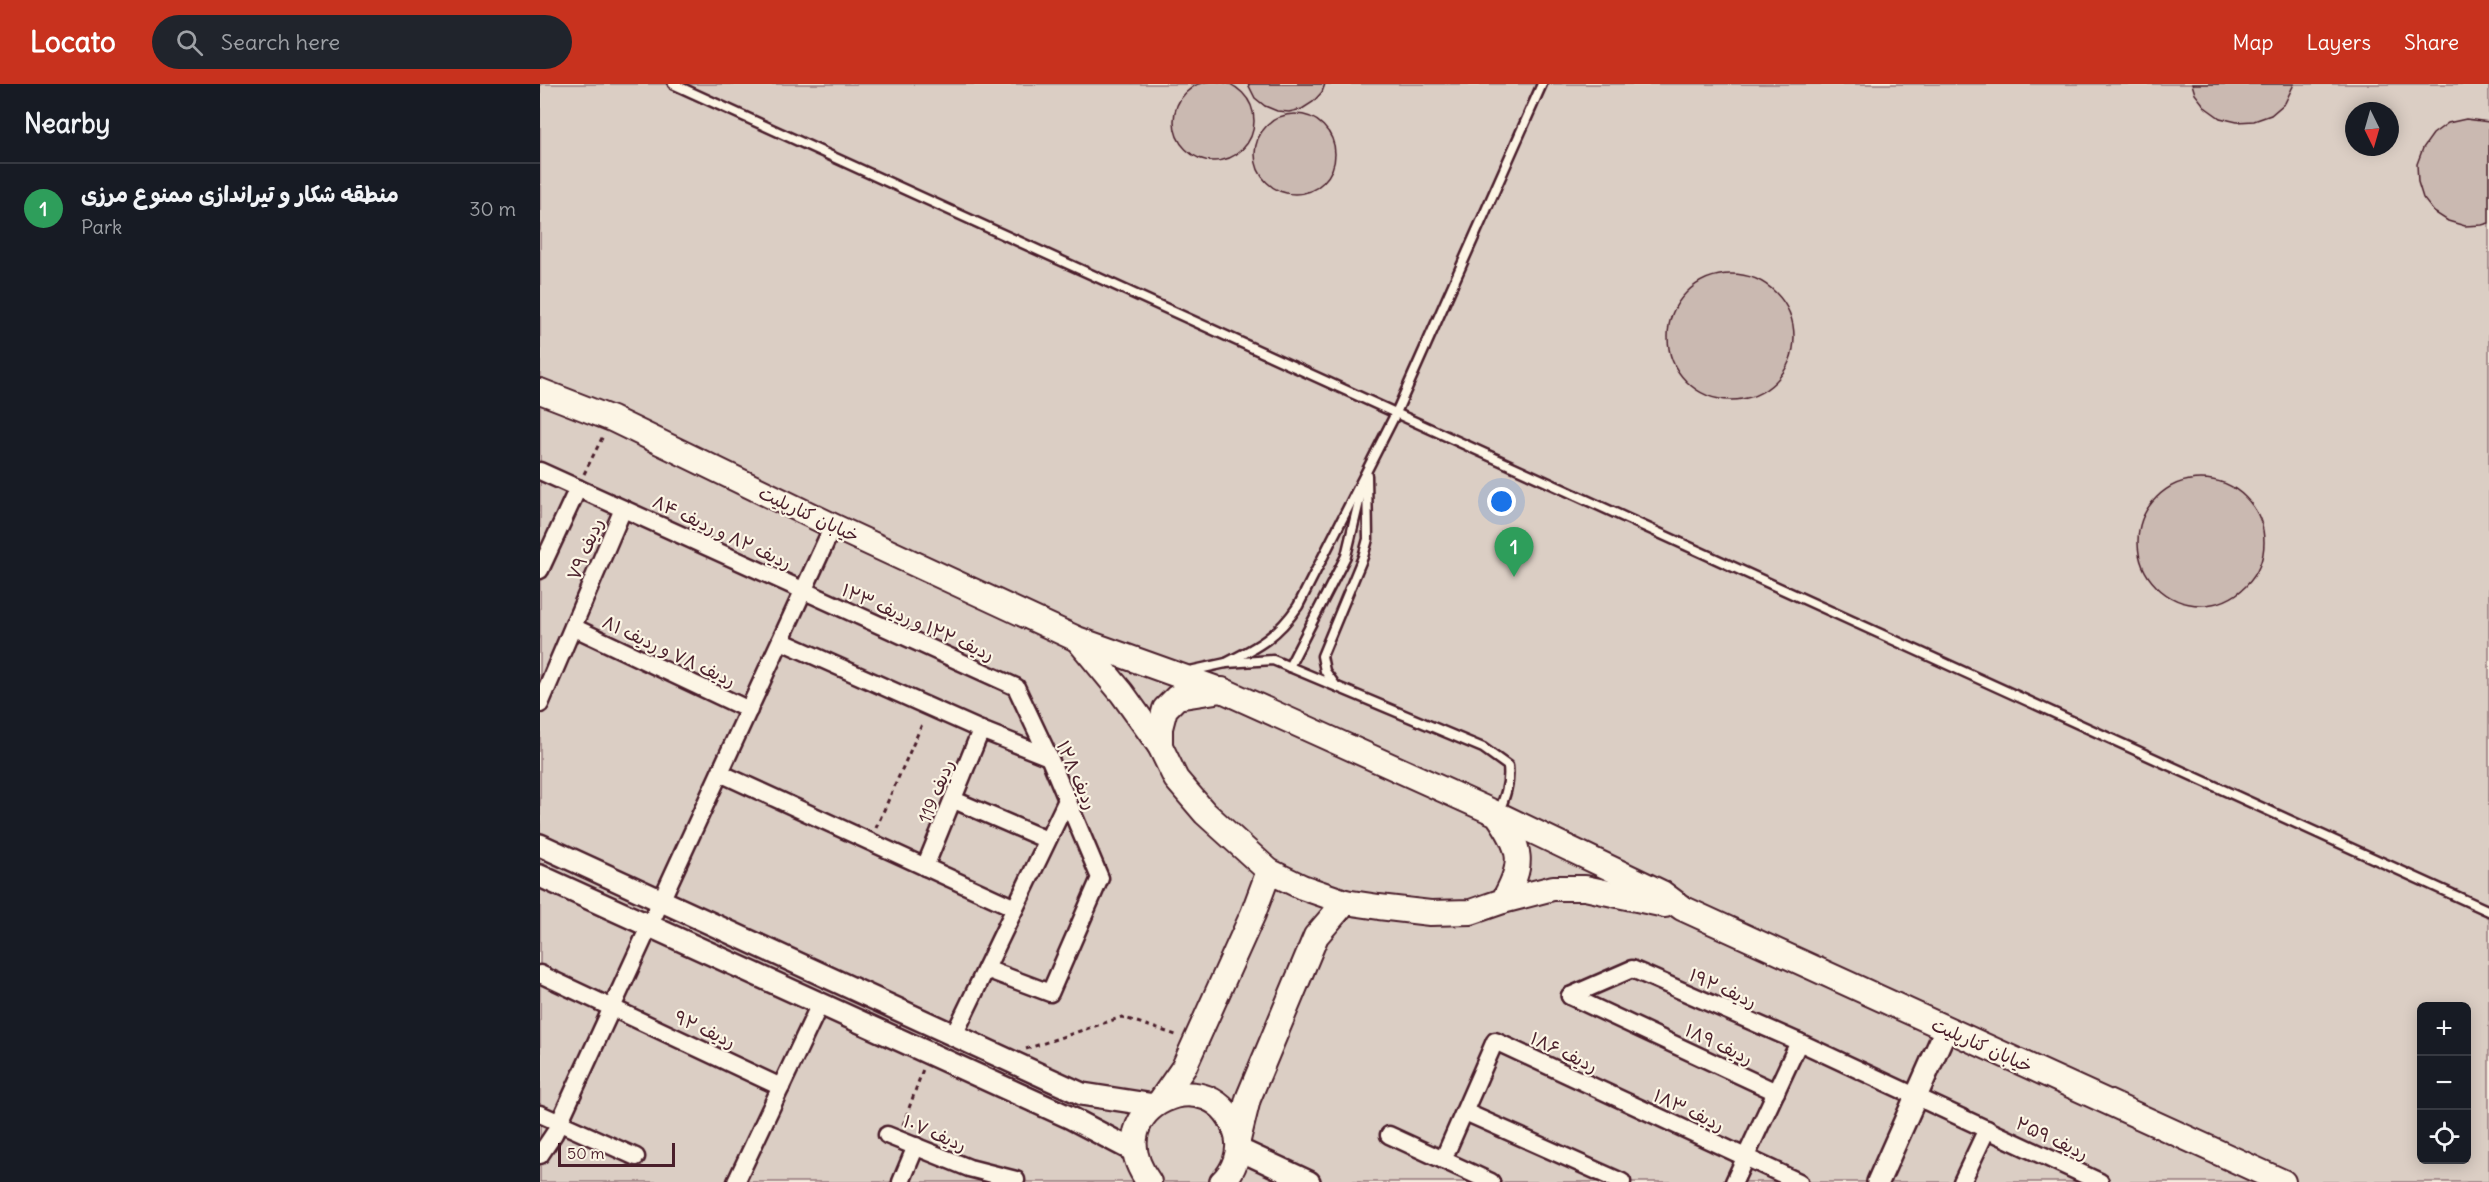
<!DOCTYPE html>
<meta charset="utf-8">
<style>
body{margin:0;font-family:Delius,"Playpen Sans Arabic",sans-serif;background:#20242c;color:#f1f3f6}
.controls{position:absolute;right:18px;bottom:18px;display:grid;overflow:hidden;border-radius:9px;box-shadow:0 3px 15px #0003}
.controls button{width:54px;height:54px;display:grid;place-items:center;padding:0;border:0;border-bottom:2px solid #363941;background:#171b24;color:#f1f3f6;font:30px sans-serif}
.compass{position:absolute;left:1805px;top:18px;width:54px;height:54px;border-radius:50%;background:#171b24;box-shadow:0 3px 15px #0003;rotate:175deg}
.scale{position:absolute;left:18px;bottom:15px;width:117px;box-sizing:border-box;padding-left:6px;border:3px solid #4a1f2b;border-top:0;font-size:16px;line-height:21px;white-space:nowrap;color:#4a1f2b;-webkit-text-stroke:4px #fcf5e5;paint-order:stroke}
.you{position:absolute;left:962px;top:418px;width:21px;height:21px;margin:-15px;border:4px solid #fff;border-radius:50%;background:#1a73e8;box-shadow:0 0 0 9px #1a73e833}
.badge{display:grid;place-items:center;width:39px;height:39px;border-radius:50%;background:#c8321e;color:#fff;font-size:20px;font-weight:700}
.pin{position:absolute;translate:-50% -50px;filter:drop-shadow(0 2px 3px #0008)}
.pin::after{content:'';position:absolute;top:32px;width:21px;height:18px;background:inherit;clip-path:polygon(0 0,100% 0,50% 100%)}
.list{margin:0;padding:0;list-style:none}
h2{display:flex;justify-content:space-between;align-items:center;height:78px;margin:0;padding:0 24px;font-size:26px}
h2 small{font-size:20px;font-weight:400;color:#9ea1a6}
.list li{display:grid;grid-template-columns:39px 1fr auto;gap:18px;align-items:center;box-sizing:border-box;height:90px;padding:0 24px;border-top:2px solid #363941}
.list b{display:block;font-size:22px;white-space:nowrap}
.list p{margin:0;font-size:20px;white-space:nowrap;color:#9ea1a6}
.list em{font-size:20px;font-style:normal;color:#9ea1a6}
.icon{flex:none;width:33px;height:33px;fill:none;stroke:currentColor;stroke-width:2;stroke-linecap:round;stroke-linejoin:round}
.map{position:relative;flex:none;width:1949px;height:1098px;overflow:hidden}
header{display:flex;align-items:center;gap:36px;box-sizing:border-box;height:84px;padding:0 30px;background:#c8321e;color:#fff}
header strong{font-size:28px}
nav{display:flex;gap:33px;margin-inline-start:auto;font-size:21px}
.search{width:420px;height:54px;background:#20242c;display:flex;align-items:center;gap:15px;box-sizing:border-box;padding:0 21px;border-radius:33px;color:#9ea1a6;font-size:22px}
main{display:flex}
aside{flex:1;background:#171b24}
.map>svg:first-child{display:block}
.green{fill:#dbcec4;stroke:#927678;stroke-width:1.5;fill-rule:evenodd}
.building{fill:#cab9b1;stroke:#4a1f2b;stroke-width:1.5}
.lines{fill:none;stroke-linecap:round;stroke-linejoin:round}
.service-casing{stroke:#4a1f2b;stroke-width:13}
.minor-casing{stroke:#4a1f2b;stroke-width:21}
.tertiary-casing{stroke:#4a1f2b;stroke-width:26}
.secondary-casing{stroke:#4a1f2b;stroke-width:28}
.path{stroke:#4a1f2b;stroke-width:3;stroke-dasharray:4.5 4.5;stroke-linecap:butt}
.service{stroke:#fcf5e5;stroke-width:8}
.minor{stroke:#fcf5e5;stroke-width:16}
.tertiary{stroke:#fcf5e5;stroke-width:21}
.secondary{stroke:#fcf5e5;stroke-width:24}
.labels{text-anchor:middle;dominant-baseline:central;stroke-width:4.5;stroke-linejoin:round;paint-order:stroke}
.street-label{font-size:18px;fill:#4a1f2b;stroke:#fcf5e5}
</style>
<header>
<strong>Locato</strong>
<div class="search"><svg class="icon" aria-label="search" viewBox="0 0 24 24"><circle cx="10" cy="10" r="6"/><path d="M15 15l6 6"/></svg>Search here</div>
<nav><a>Map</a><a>Layers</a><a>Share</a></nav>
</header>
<main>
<aside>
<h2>Nearby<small></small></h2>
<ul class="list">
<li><span class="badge" style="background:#2e9e5b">1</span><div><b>منطقه شکار و تیراندازی ممنوع مرزی</b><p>Park</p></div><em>30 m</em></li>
</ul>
</aside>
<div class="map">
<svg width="1949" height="1098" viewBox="0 0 1949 1098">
<rect width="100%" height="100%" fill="#f5ecde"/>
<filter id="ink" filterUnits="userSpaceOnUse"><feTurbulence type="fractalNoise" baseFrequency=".0167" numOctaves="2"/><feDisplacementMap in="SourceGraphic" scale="12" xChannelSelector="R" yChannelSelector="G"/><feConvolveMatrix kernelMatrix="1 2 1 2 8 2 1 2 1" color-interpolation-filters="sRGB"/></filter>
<g filter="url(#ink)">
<path class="green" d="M0,0H1949V1098H0ZM1814,27H1850V63H1814ZM1882,922H1926V1076H1882Z"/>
<g class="building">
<circle cx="674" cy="37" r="40"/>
<path d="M708,0H785L782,8L773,18L762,25L749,28L737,27L725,22L715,14Z"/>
<path d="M1652,0H1754L1745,19L1731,31L1714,37L1697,38L1680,34L1666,24L1655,10Z"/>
<circle cx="755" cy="70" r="40"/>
<path d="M1926,35L1949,38V139L1942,141L1925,142L1908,137L1894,128L1883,114L1878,98L1877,80L1883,64L1893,50L1908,39Z"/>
<circle cx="1191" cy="253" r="63"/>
<circle cx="1661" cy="458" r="63"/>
</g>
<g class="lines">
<g class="service-casing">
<g id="service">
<path d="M133,0L1949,827"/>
<path d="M686,579C718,563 738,552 758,522L856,329L1002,0"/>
<path d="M749,583L806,472L822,405"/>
<path d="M645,588L686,579L733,576L943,664L968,682C970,700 965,713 958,730"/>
<path d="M796,602L785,587L782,572L823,473L828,455L827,391"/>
</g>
</g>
<g class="minor-casing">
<g id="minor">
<path d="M0,387L476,603L509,673L560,794L510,909L446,885"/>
<path d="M0,486L38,404"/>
<path d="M33,543L209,626"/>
<path d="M241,557L441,646L509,673"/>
<path d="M0,620L83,425"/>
<path d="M180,689L475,824"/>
<path d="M414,716L507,756"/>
<path d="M385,783L441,646"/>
<path d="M0,890L241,1003"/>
<path d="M1030,912L1092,885L1259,958L1560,1098"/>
<path d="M1030,912L1236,1008"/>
<path d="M414,951L527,716"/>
<path d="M925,1028L1082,1098"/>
<path d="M0,1030L96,1073"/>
<path d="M347,1051L429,1084L476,1096"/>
<path d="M849,1051L951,1098"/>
<path d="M0,1071L14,1050L293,442"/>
<path d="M903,1076L955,957L1259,1098"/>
<path d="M196,1098L280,920"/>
<path d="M361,1098L376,1062"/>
<path d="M1194,1098L1259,958"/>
<path d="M1422,1098L1447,1045"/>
</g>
</g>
<g class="tertiary-casing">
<g id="tertiary">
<path d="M0,761L542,1010L613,1021"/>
<path d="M0,792L531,1034L594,1067"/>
<path d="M698,1065L769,1098"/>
<path d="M1338,1098L1406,945"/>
</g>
</g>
<g class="secondary-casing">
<g id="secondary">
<path d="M0,307L72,335L293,442L537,555L674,604"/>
<path d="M539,557L582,609L620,662"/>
<path d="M957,730C982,765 985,779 963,817L931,828L890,829L839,823L805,818L762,803L729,787L665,729L636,695L620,662V644L625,625L637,613L682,606L957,730L1122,809L1142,824L1743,1098"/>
<path d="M963,817L1013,804H1045L1125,821"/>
<path d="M621,1016L644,983L713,830L729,787"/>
<path d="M698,1056L708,1015L776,852L805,818"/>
<path d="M609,1098C553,1022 677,970 697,1052C701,1068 694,1087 682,1098"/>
</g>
</g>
<g class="path">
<path d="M44,390L64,350"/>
<path d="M336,744L383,638"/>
<path d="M486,965L582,933L636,951"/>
<path d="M363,1041L383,985"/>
</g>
<use href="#service" class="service"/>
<use href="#minor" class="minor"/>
<use href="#tertiary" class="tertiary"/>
<use href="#secondary" class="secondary"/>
</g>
</g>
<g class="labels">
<g class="street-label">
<text transform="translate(269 430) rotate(25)">خیابان کنارپلیت</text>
<text transform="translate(182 448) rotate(25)">ردیف ۸۲ و ردیف ۸۴</text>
<text transform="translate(45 465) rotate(-67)">ردیف ۷۹</text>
<text transform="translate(378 538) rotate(24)">ردیف ۱۲۲ و ردیف ۱۲۳</text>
<text transform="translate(129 567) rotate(25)">ردیف ۷۸ و ردیف ۸۱</text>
<text transform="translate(537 691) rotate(66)">ردیف ۱۲۸</text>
<text transform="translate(396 707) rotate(-68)">ردیف 119</text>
<text transform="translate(1183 904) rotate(24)">ردیف ۱۹۲</text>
<text transform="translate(165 945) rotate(25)">ردیف ۹۲</text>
<text transform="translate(1179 960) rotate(25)">ردیف ۱۸۹</text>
<text transform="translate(1442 961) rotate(24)">خیابان کنارپلیت</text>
<text transform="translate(1024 968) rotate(25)">ردیف ۱۸۶</text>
<text transform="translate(1149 1026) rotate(25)">ردیف ۱۸۳</text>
<text transform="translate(395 1049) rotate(23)">ردیف ۱۰۷</text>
<text transform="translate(1512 1054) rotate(25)">ردیف ۲۵۹</text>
</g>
</g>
</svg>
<div class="controls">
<button>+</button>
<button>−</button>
<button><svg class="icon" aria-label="locate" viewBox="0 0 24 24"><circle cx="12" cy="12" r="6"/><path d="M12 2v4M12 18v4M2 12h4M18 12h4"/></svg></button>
</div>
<svg class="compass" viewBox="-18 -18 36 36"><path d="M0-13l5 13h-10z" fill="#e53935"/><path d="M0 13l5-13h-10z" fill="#9ea1a6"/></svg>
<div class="scale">50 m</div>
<div class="you"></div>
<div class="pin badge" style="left:974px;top:493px;background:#2e9e5b">1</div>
</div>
</main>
